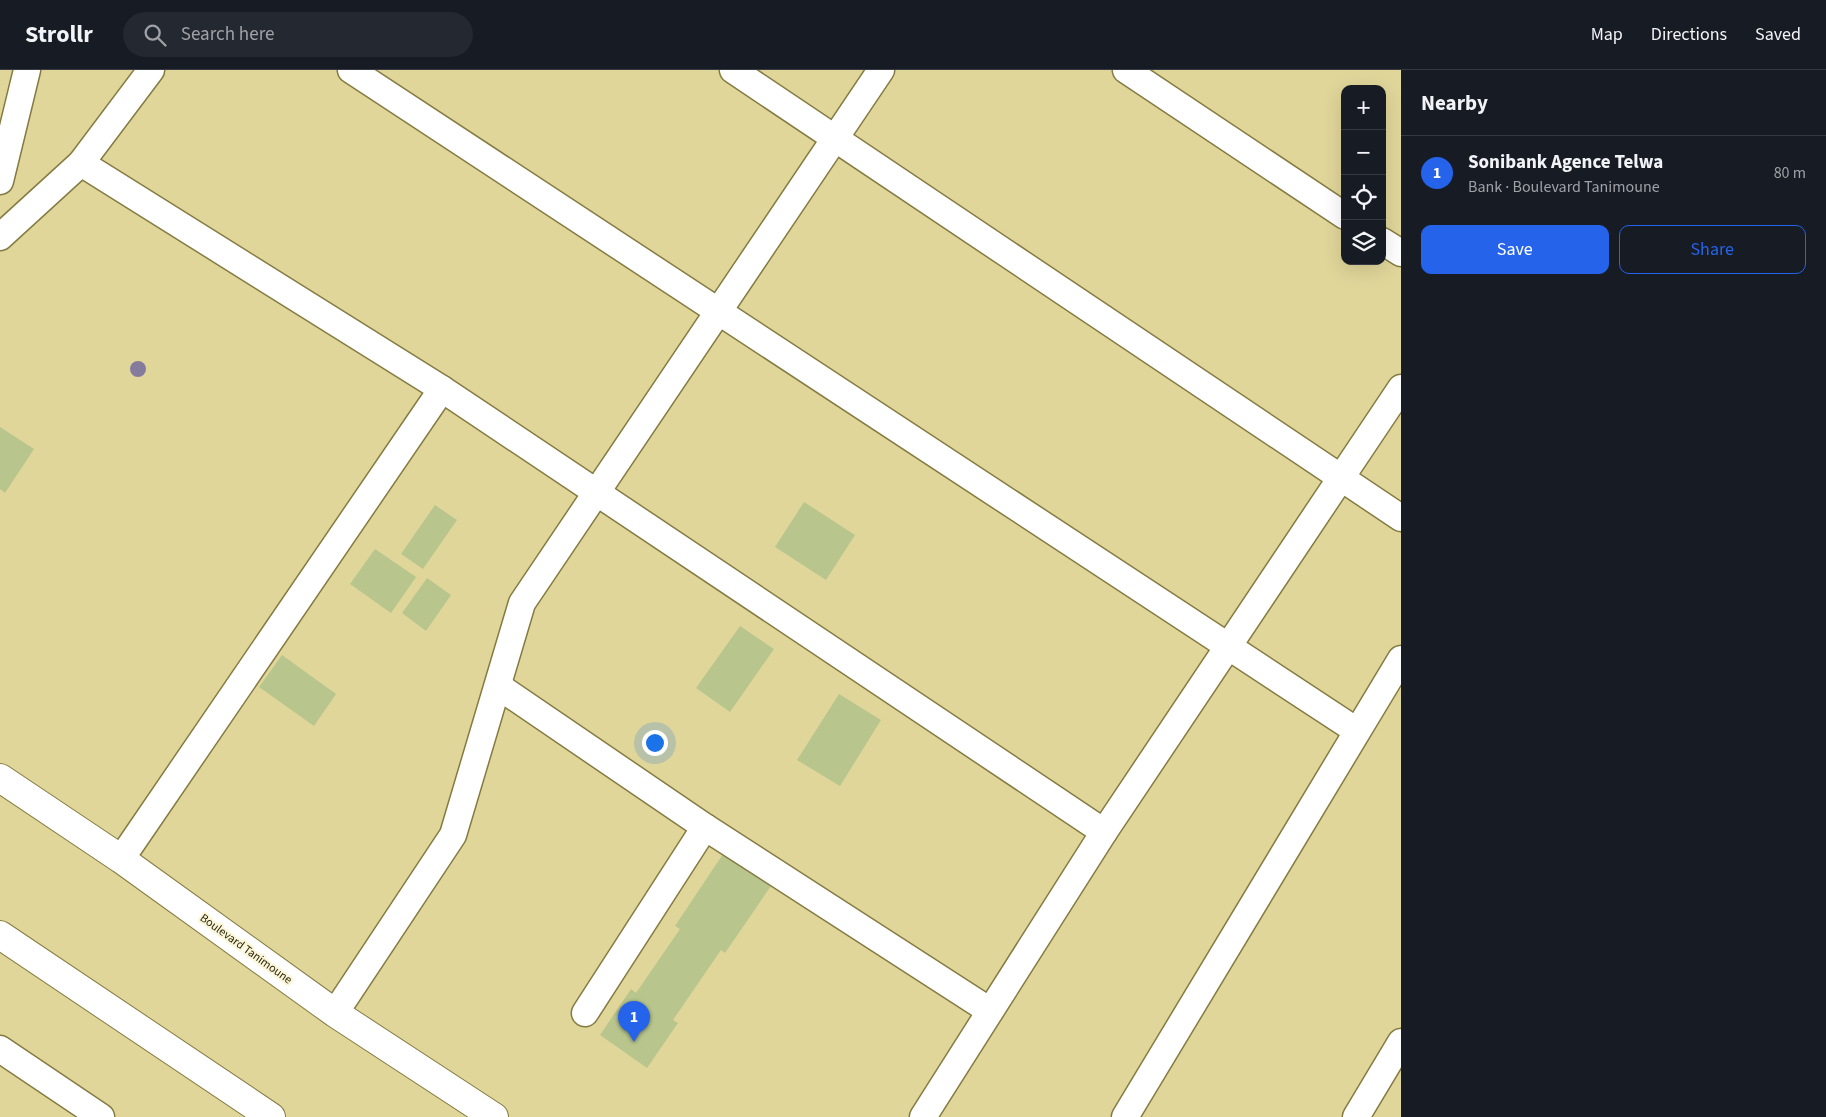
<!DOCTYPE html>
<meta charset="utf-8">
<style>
body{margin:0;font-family:"Source Sans 3",sans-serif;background:#242831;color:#f1f3f6}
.controls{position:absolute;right:15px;top:15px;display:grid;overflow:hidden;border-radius:10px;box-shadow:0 5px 20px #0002}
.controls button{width:45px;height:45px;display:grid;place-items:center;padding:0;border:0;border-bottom:1px solid #363941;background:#171b24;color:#f1f3f6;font:25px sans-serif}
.you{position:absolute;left:654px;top:672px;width:18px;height:18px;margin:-12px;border:4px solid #fff;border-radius:50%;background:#1a73e8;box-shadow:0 0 0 8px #1a73e833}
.badge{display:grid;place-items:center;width:32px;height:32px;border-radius:50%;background:#2563eb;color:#fff;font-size:16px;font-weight:700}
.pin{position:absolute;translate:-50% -41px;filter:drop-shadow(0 1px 2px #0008)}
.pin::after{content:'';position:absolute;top:26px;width:18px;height:15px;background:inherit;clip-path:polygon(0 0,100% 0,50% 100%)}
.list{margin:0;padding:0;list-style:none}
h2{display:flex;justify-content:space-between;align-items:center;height:65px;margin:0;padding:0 20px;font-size:21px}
h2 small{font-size:16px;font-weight:400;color:#9ea1a6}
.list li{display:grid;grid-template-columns:32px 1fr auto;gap:15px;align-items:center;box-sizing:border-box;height:75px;padding:0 20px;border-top:1px solid #363941}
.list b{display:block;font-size:19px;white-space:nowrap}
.list p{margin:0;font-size:16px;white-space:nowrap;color:#9ea1a6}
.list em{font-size:16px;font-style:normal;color:#9ea1a6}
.actions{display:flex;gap:10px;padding:15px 20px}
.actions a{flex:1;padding:11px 0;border:1px solid #2563eb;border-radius:10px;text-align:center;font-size:18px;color:#2563eb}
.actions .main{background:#2563eb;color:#fff}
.icon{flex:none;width:28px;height:28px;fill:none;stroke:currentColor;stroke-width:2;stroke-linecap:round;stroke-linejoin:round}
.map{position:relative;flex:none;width:1401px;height:1047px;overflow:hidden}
header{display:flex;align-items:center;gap:30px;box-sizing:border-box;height:70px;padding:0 25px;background:#171b24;border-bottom:1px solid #363941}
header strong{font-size:24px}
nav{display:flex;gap:28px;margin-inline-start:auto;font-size:18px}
.search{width:350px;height:45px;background:#242831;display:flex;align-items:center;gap:12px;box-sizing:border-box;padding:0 18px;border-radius:28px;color:#9ea1a6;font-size:19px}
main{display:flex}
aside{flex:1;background:#171b24}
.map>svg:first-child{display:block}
.building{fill:#b8c68d}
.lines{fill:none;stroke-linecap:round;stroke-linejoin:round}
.minor-casing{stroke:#857b42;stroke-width:29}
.major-casing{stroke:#857b42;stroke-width:30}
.minor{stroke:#fff;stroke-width:26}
.major{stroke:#fff;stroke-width:28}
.tree{fill:#857b9c}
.labels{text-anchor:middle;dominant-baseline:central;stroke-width:4.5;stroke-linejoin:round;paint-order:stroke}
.street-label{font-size:12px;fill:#2d2911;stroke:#fbf6d8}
</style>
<header>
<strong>Strollr</strong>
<div class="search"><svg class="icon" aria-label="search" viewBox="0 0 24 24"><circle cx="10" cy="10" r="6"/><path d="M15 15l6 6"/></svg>Search here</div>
<nav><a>Map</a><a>Directions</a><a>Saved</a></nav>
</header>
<main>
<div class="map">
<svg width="1401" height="1047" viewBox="0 0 1401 1047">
<rect width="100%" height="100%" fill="#e0d69a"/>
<g class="building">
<path d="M0,357L34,379L5,423L0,419Z"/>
<path d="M804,432L855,465L826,510L775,477Z"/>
<path d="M435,435L457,450L423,499L401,484Z"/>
<path d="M375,479L416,507L391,543L350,514Z"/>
<path d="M427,508L451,525L426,561L402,543Z"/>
<path d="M740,556L774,579L730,642L696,618Z"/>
<path d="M282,585L336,624L314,656L259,617Z"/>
<path d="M839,624L881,650L840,716L797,690Z"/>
<path d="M725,781L773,813L725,883L721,880L673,950L678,953L647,998L600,965L631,919L636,923L680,859L675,856Z"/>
</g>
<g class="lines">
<g class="minor-casing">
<g id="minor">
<path d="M351,0L1357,661"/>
<path d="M733,0L1401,448"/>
<path d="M1126,0L1345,146"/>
<path d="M81,93L442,319L1104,762"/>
<path d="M0,111L27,0"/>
<path d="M0,167L81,93L151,0"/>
<path d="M1382,171L1401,183"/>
<path d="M498,616L705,757L990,941"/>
<path d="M121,789L442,319"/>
<path d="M335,943L453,765L522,533L881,0"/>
<path d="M585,943L705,757"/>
<path d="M0,979L101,1047"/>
<path d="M923,1047L1104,762L1401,318"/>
<path d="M1125,1047L1401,589"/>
<path d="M1356,1047L1401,972"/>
</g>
</g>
<g class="major-casing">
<g id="major">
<path d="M0,708L121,789L335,943L494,1047"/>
<path d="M0,865L271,1047"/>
</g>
</g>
<use href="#minor" class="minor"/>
<use href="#major" class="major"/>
</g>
<circle class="tree" cx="138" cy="299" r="8"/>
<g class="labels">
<g class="street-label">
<text transform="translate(246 879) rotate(36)">Boulevard Tanimoune</text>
</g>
</g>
</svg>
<div class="controls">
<button>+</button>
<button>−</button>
<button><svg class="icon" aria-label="locate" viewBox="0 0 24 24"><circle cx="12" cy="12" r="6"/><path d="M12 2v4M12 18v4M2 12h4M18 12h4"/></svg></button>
<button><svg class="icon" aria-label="layers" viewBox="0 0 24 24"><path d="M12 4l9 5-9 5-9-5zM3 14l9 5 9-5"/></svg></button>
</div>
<div class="you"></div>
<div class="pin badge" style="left:634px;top:972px">1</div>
</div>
<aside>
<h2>Nearby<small></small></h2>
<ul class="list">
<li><span class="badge">1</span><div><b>Sonibank Agence Telwa</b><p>Bank · Boulevard Tanimoune</p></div><em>80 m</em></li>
</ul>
<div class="actions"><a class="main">Save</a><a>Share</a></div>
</aside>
</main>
